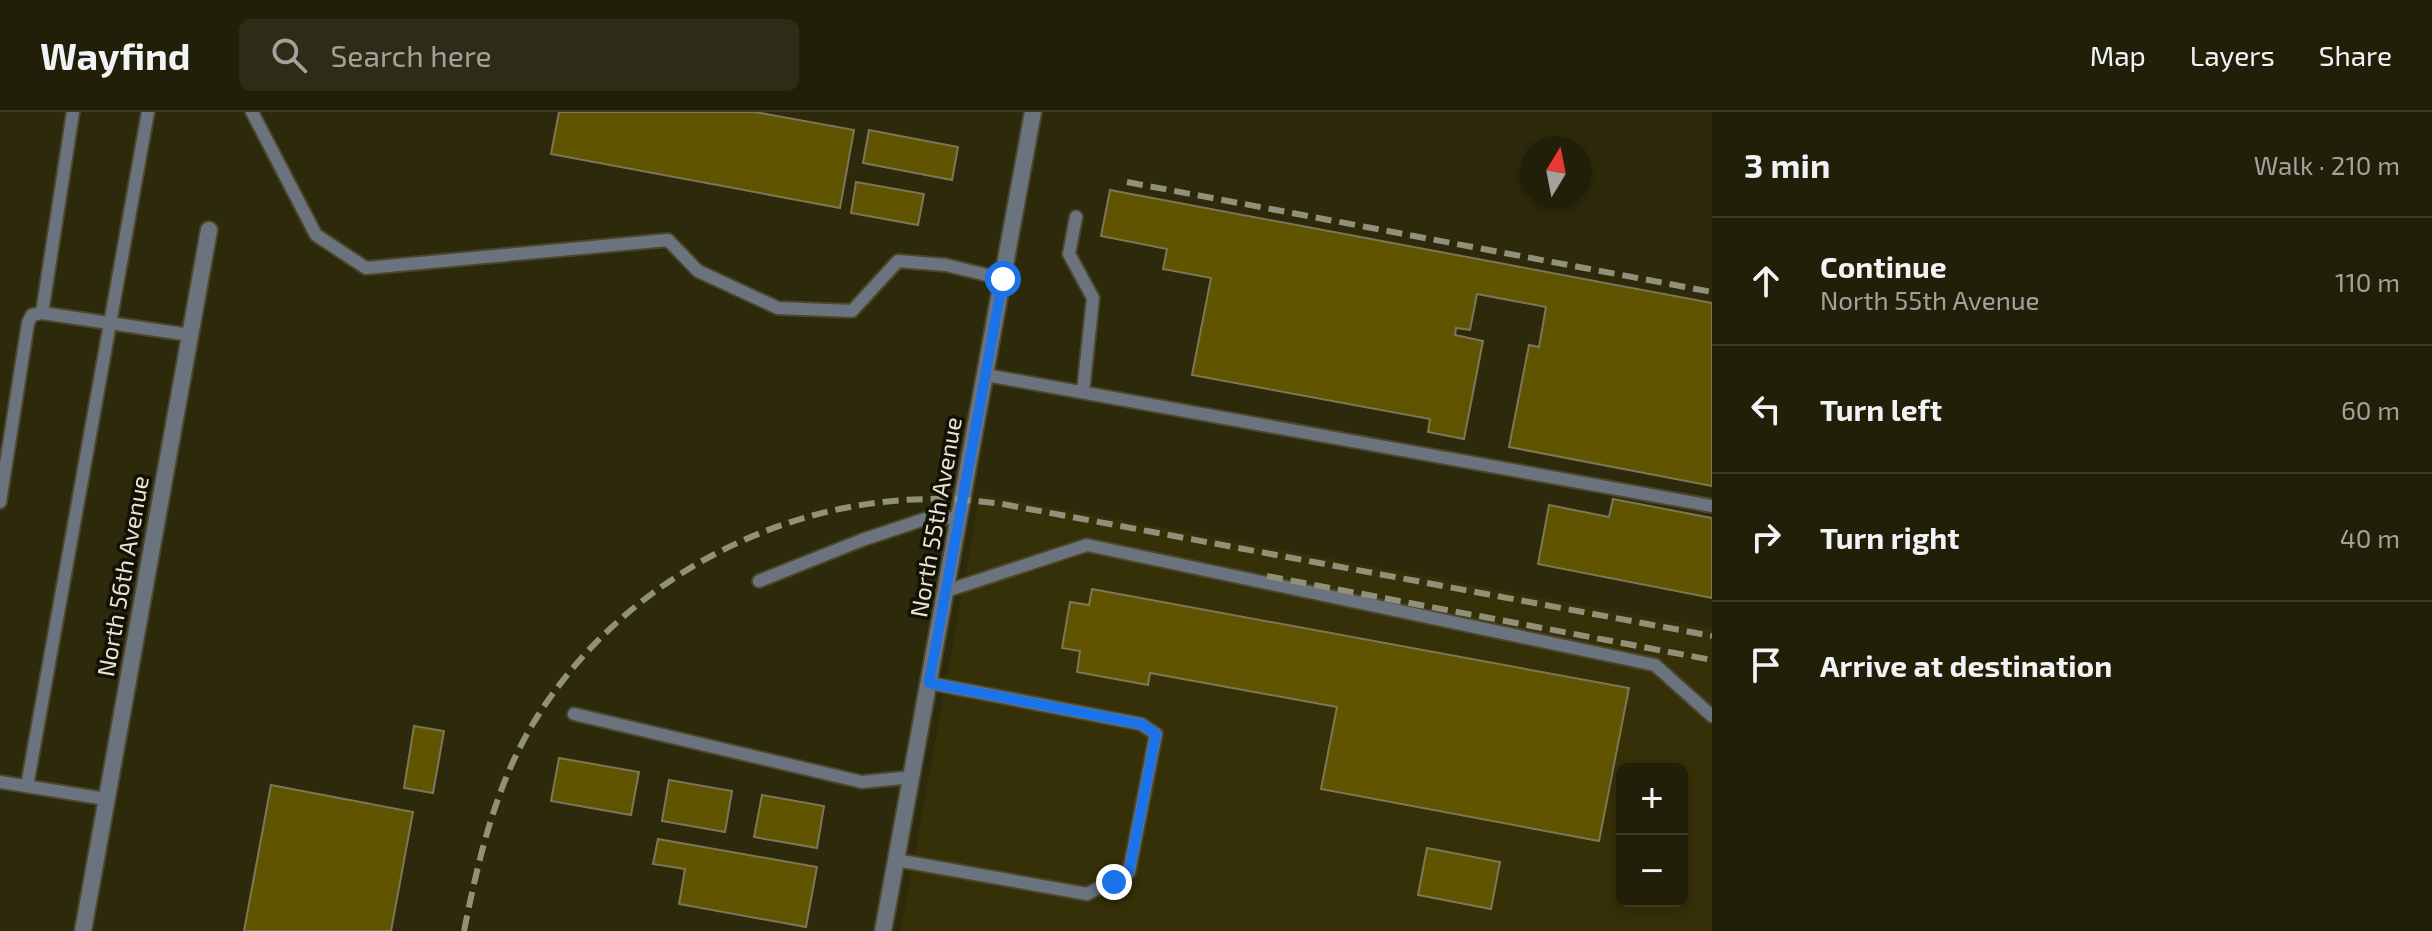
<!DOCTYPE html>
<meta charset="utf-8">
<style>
body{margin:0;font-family:"Exo 2",sans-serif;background:#2e2c16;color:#f1f3f6}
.controls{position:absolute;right:24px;bottom:24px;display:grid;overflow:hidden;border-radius:12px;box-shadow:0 4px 12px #0003}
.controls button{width:72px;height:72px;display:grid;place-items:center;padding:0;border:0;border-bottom:2px solid #3f3d29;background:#221f08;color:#f1f3f6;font:40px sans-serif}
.compass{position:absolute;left:1520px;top:24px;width:72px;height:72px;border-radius:50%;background:#221f08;box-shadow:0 4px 12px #0003;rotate:10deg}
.stop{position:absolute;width:24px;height:24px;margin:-18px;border:6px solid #1a73e8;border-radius:50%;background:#fff}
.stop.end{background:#1a73e8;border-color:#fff;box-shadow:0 2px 8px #0008}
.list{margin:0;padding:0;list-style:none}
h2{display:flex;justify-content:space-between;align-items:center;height:104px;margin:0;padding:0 32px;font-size:34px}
h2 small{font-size:26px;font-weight:400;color:#a2a29c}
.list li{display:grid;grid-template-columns:52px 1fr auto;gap:24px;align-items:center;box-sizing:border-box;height:128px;padding:0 32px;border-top:2px solid #3f3d29}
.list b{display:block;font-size:30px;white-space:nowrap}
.list p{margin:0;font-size:26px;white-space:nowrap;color:#a2a29c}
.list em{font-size:26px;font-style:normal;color:#a2a29c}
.icon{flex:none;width:44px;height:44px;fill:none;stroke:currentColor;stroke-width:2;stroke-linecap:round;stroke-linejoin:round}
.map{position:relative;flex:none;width:1712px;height:819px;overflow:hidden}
header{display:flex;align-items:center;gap:48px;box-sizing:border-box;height:112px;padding:0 40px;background:#221f08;border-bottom:2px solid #3f3d29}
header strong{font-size:38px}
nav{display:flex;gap:44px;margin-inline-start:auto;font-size:28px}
.search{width:560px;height:72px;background:#2e2c16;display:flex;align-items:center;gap:20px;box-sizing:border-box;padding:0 28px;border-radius:12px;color:#a2a29c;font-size:30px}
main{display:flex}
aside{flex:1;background:#221f08}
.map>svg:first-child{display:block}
.built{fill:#363008;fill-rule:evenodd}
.building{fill:#605400;stroke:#7c7758;stroke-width:2}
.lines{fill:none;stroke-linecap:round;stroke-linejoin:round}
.service-casing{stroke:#4b472b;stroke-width:16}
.minor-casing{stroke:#4b472b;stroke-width:20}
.tertiary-casing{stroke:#4b472b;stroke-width:20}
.service{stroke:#6b737f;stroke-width:12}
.minor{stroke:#6b737f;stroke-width:16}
.tertiary{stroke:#6b737f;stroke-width:16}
.rail{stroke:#93907a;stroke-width:6;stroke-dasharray:16 8;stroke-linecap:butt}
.route{stroke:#1a73e8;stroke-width:10}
.labels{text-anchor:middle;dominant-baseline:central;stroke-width:7;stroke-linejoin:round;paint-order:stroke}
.street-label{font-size:24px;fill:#e7e5d4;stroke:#131106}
</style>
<header>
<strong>Wayfind</strong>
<div class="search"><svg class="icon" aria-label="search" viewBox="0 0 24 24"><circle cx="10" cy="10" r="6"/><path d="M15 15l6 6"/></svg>Search here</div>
<nav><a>Map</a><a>Layers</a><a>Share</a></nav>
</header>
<main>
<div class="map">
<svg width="1712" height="819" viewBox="0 0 1712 819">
<rect width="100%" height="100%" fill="#2d290b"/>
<path class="built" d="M980,382L1712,517V819H901ZM1622,657H1682V789H1622Z"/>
<g class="building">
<path d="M559,0H755L854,18L840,96L551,42Z"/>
<path d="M869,18L958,35L952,68L863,51Z"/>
<path d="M856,70L924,82L918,113L851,101Z"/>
<path d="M1110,78L1712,191V374L1509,335L1529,233L1539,235L1546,195L1477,182L1470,218L1456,216L1455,223L1483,229L1464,327L1428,320L1430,307L1192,263L1211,166L1163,157L1167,137L1101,124Z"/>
<path d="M1613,387L1712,406V486L1538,452L1549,393L1609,405Z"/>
<path d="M1092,477L1629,576L1599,729L1321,677L1337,595L1150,561L1148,573L1077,560L1080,539L1062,536L1070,490L1089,493Z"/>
<path d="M414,614L444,619L433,681L404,676Z"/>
<path d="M559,646L639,660L631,703L551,689Z"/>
<path d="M669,668L732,679L725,720L662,709Z"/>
<path d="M271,673L413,700L391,819H244Z"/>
<path d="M762,683L824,694L817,736L754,725Z"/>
<path d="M658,727L817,755L806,815L679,792L685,757L653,752Z"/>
<path d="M1427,736L1500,750L1491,797L1418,783Z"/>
</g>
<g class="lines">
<g class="service-casing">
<g id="service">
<path d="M252,0L316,123L366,156L668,128L698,159L778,196L852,199L898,149L946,153L1003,167"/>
<path d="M1076,105L1069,142L1093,186L1083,280"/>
<path d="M42,201L73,0"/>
<path d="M986,263L1712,394"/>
<path d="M0,390L28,211L32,203L42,201L190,223"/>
<path d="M759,469L862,428L928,406H960"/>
<path d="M946,479L1087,433L1655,553L1712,604"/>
<path d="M574,602L862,670L912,665"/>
<path d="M0,670L106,687"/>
<path d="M27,674L148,0"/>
<path d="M896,748L1087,782L1129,760L1156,622L1141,612L929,571"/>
</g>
</g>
<g class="minor-casing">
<path id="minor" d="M83,819L209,118"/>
</g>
<g class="tertiary-casing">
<path id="tertiary" d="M883,819L1033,0"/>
</g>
<use href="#service" class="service"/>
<use href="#minor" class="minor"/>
<use href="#tertiary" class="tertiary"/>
<g class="rail">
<path d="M1127,70L1712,180"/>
<path d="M1267,464L1712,548"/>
<path d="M464,819C479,744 497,667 539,602C623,471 774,389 929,387C953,386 978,389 1002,392L1712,524"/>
</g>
</g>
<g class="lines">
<path class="route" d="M1003,167L929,571L1141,612L1156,622L1129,760L1114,770"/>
</g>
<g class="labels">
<g class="street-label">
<text transform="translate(935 405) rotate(-80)">North 55th Avenue</text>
<text transform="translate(122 464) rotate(-80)">North 56th Avenue</text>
</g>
</g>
</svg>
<div class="controls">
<button>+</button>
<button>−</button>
</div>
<svg class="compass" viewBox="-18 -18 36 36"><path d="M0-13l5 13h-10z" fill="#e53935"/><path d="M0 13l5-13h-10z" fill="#a2a29c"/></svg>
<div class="stop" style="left:1003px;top:167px"></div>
<div class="stop end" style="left:1114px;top:770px"></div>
</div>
<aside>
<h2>3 min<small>Walk · 210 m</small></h2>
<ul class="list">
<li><svg class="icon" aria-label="ahead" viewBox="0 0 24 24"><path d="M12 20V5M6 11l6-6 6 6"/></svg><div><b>Continue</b><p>North 55th Avenue</p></div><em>110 m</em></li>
<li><svg class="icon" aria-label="left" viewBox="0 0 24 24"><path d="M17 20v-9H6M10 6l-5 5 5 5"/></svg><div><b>Turn left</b></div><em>60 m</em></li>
<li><svg class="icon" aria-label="right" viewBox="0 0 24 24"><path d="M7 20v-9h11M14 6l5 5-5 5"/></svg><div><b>Turn right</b></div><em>40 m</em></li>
<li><svg class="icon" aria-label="arrive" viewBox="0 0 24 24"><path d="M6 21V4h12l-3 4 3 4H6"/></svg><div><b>Arrive at destination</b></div></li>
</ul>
</aside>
</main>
